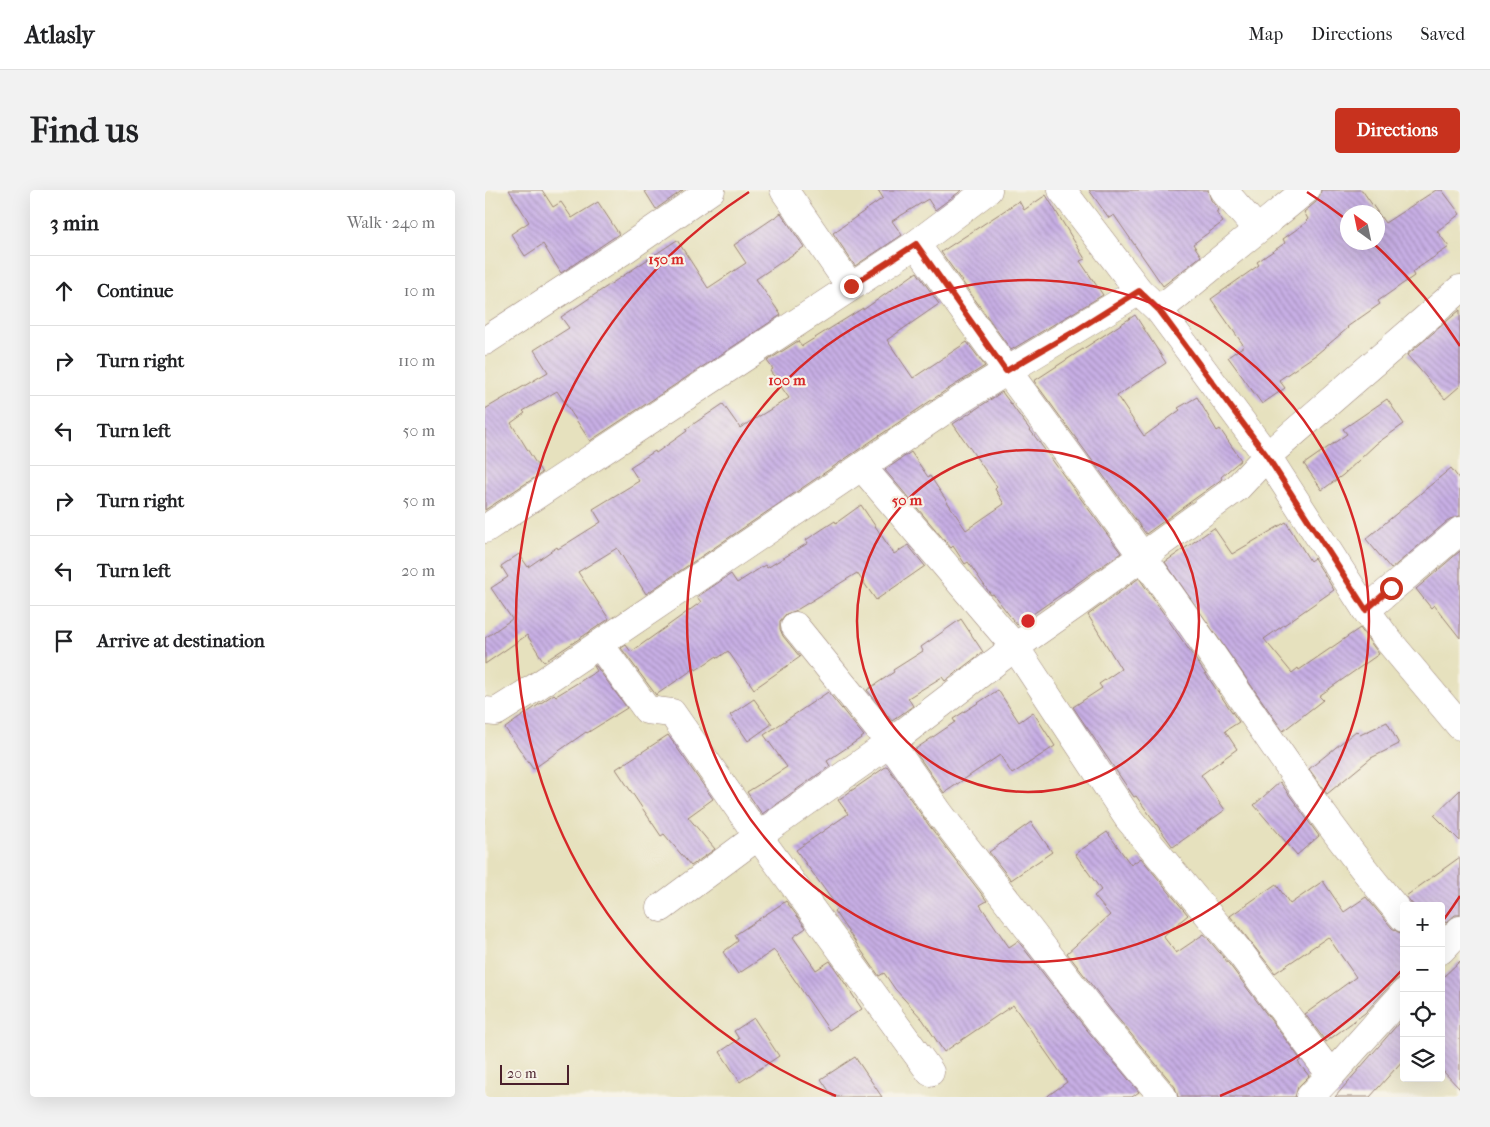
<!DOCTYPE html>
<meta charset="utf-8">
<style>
body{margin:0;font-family:"IM FELL French Canon",serif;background:#f2f2f2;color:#202124}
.controls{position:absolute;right:15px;bottom:15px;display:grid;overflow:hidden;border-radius:5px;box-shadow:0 5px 20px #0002}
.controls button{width:45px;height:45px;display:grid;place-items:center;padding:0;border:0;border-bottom:1px solid #e0e0e0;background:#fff;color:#202124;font:25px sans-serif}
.compass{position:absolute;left:855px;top:15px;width:45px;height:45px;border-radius:50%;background:#fff;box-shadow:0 5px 20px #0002;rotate:327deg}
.scale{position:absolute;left:15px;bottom:12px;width:69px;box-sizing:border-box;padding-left:5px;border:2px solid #4a1f2b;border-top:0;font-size:14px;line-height:18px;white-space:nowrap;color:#4a1f2b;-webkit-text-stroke:4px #f7f3e8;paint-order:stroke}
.stop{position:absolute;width:15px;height:15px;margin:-11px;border:4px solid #c8321e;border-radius:50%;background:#fff}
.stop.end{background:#c8321e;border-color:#fff;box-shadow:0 1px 5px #0008}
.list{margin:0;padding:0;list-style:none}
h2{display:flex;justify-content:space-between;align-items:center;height:65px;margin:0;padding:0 20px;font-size:21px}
h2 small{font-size:16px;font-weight:400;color:#757577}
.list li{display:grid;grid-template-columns:32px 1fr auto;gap:15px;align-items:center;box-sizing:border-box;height:70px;padding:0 20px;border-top:1px solid #e0e0e0}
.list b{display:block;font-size:19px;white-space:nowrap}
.list em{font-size:16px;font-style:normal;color:#757577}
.icon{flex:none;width:28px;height:28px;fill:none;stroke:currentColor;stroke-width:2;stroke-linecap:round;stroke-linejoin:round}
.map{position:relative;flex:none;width:975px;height:907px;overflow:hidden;border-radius:5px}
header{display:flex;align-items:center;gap:30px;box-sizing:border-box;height:70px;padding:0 25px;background:#fff;border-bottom:1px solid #e0e0e0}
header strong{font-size:24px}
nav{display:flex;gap:28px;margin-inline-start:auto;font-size:18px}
.intro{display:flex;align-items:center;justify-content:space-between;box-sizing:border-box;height:120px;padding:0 30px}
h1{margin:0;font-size:35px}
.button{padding:12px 22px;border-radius:5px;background:#c8321e;color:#fff;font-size:18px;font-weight:700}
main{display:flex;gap:30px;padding:0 30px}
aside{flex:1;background:#fff;border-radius:5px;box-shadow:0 5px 20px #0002}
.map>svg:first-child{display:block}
.building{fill:url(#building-back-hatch);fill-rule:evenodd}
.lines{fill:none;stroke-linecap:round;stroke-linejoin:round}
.minor-casing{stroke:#988074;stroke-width:29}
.minor{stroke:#fff;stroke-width:28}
.route{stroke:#c8321e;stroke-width:6}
.ring{fill:none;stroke:#d62828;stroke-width:2.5}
.centre{fill:#d62828;stroke:#f7f3e8;stroke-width:2.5}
.ring-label{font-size:15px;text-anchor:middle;font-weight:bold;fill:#d62828;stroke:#f7f3e8;stroke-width:4.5;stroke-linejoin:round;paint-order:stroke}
</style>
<header>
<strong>Atlasly</strong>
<nav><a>Map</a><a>Directions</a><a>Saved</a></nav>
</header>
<div class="intro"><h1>Find us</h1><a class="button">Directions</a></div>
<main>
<aside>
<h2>3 min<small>Walk · 240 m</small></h2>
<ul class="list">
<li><svg class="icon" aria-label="ahead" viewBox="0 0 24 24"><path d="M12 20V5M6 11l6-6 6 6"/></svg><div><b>Continue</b></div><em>10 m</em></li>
<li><svg class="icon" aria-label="right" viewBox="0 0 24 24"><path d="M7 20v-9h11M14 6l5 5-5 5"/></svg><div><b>Turn right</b></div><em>110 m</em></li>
<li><svg class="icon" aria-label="left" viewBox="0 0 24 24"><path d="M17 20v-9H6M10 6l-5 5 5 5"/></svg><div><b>Turn left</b></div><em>50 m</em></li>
<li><svg class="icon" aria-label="right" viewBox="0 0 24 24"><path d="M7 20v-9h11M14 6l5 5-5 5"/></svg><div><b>Turn right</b></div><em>50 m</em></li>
<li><svg class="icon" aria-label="left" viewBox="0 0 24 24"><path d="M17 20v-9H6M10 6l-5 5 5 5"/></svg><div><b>Turn left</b></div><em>20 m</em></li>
<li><svg class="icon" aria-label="arrive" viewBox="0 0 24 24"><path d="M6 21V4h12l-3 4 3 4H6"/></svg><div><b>Arrive at destination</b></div></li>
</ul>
</aside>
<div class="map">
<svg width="975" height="907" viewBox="0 0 975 907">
<defs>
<pattern id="building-back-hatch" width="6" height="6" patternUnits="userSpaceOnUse" patternTransform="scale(1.25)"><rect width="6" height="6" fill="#c7afe5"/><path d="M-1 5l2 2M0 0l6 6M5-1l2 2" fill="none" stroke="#a48eba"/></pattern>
</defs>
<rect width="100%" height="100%" fill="#f7f3e8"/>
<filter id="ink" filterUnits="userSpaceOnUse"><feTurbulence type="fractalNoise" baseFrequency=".02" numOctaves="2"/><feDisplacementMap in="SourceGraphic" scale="10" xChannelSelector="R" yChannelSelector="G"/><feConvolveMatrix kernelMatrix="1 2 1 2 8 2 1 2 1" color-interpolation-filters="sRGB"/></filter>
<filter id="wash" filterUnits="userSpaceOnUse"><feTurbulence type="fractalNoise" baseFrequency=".0096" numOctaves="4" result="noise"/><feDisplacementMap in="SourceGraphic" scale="20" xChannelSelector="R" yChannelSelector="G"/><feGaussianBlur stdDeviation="1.12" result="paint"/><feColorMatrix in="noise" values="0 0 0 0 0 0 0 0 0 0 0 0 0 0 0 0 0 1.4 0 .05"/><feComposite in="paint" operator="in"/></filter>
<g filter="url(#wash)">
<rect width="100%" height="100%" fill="#e6e1be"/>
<g id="blocks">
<g class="building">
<path d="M24,0H57L68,17L76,12L87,28L113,12L134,44L76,83L58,54L40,66L26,44L44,32Z"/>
<path d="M159,0H198L171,19Z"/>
<path d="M393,0H477L450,20L443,9L407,31L417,45L370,76L348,43L398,8Z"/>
<path d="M604,0H723L726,10L734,20L731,22L738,32L708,54L716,66L678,96L629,25L624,28Z"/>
<path d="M836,0H877L900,33L951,0H957L975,24L952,41L964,57L927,82L929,86L893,111L895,114L862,137L863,138L832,164L794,190L800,198L777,214L743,167L759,156L726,109L774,75L772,72L800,53L798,49L822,32L821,31L823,29L819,22L831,12L835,6ZM862,22H892V52H862Z"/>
<path d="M561,5L600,69L595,71L618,105L526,160L456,62L534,11L539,20Z"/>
<path d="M296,23L319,57L271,89L296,125L105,251L72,201L38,221L40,223L26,233L57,283L0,320V219L63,182L49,160L84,138L76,127L192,50L223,98L261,73L249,55Z"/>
<path d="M432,82L454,114L402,150L428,188L482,152L500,176L460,201L161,404L132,358L93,382L124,429L59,472L42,445L0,474V448L27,429L6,398L23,387L16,376L34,364L43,377L72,357L73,359L116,332L108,319L154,291L145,277L170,261L171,263L202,241L201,239L238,214L255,238L304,208L285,181L288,179L282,171L313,151L317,156L378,118V120Z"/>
<path d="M975,120V196L960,209L922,165Z"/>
<path d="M650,125L681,173L632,206L659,246L695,220L693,218L712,207L732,241L735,239L756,270L736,287L737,289L661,344L549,191Z"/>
<path d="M517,202L636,363L532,435L508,404L506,405L504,402L483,372L480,374L468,356L466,358L400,280L426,262L443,287L445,286L481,340L519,314L510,299L512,297L468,234Z"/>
<path d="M902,209L919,234L891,254L858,285L837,300L819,274L862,244L858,239Z"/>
<path d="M966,278L975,290V326L965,329L906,379L881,349Z"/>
<path d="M376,315L409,364L423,355L440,376L391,410L372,383L310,421L301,424L295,431V439L298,446L315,467L269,499L243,461L233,468L232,466L211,480L210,478L171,505L136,458L141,455L146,462L216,412L212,407L246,384L252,393L280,375L282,378L323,353L321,350L350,331L351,333Z"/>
<path d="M801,332L825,371L829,368L849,400L779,449L807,483L813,478L814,480L875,438L894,464L834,506L838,510L798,541L680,372L729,338L747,364Z"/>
<path d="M975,361V448L949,415L946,418L931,399Z"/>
<path d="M654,388L754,532L740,541L752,559L716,585L740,620L688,657L651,606L649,607L588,517L617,498L614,494L636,479L603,425Z"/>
<path d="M476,429L498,462L460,491L457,487L423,508L428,516L407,531L382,500L409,482L408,480L438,461L436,457Z"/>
<path d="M109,476H111L142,518L102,543L101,542L48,579L20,538L69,504L71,506L112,481Z"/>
<path d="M513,500L534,532L548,522L570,556L527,584L515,565L459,603L429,560L470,532L468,529Z"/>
<path d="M343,502L379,546L342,571L345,576L277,624L262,602L302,577L279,545Z"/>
<path d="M269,509L287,534L263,551L245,525Z"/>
<path d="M902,532L914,554L886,568L842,604L824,579L871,541L875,545Z"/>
<path d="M183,545L228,609L203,627L230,659L206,676L179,644L176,646L131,579Z"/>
<path d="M402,576L443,634L502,711L495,715L524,757L533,751L602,840L654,902L647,907H561L582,892L528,815L459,862L438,830L410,799L399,783L394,786L349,721L353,718L311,660L363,624L353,610Z"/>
<path d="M795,592L834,646L812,665L769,615Z"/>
<path d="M975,600V651L949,625Z"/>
<path d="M546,632L567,662L526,690L504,662Z"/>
<path d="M622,642L646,675L656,668L703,725L678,746L691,763L719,744L744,774L816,870L813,872L824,886L813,897L810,907H693L690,897L626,820L582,763L625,725L609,706L616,700L590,664Z"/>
<path d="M975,667V725H970L961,733L956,727V716H929L921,706Z"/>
<path d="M838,691L859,722L881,707L907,738L913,742L919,743V788H914L908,792L880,823L841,852L820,824L871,787L843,747L790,783L745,726L791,694L805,714Z"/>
<path d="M301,711L321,738L308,747L331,780L345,771L377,819L344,840L289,760L253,784L238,762L253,751L250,745Z"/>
<path d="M975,771V899L956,879V789Z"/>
<path d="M919,827V869L885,907H850Z"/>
<path d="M269,828L294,866L255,892L235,862L254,849L249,841Z"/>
<path d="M370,867L397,907H348L336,889Z"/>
</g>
</g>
</g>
<g filter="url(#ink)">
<use href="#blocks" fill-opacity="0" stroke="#988074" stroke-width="1"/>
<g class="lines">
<g class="minor-casing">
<g id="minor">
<path d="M299,0L365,96"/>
<path d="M738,0L772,39"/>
<path d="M431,54C520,180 614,304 703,430C773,530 839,635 919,728"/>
<path d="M975,99L782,266L881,420L902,449L975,536"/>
<path d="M674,120L821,0"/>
<path d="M0,151L142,58L226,0"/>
<path d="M377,277L530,457L643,628L756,764L846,885"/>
<path d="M0,339L431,54L503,0"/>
<path d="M881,420L975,341"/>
<path d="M310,436L405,553L455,624L614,830L678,907"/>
<path d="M115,455L162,520L187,523L273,646L445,882"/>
<path d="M0,521L11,522L51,497L469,214C530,175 592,139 654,101"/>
<path d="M176,718L273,646L405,553L530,457L590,415L753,297L782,266L674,120L654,101L577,0"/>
<path d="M956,760L975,740"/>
<path d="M825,907L846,885L919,803"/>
</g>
</g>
<use href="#minor" class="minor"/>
</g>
</g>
<g class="lines" filter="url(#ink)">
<path class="route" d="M366,96L431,54L521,181L592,140L654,101L674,120L782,266L881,420L906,398"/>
</g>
<g class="ring">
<circle cx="543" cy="431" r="171"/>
<circle cx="543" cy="431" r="341"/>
<path d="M975 706A512 512 0 0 1 957 732M917 780A512 512 0 0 1 735 906M351 906A512 512 0 0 1 264 2M822 2A512 512 0 0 1 862 30M889 54A512 512 0 0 1 975 156"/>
</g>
<circle cx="543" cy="431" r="8" class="centre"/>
<g class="ring-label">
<text x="181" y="74">150 m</text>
<text x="302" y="195">100 m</text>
<text x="422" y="315">50 m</text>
</g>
</svg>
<div class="controls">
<button>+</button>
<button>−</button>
<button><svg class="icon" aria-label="locate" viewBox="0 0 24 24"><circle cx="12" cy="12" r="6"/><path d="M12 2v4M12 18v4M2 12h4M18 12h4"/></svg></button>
<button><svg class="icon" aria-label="layers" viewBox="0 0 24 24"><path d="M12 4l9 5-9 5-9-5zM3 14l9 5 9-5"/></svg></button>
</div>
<svg class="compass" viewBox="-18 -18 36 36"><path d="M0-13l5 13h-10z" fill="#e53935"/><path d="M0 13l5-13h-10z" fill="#757577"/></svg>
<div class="scale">20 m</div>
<div class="stop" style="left:906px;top:398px"></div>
<div class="stop end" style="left:366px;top:96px"></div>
</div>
</main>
